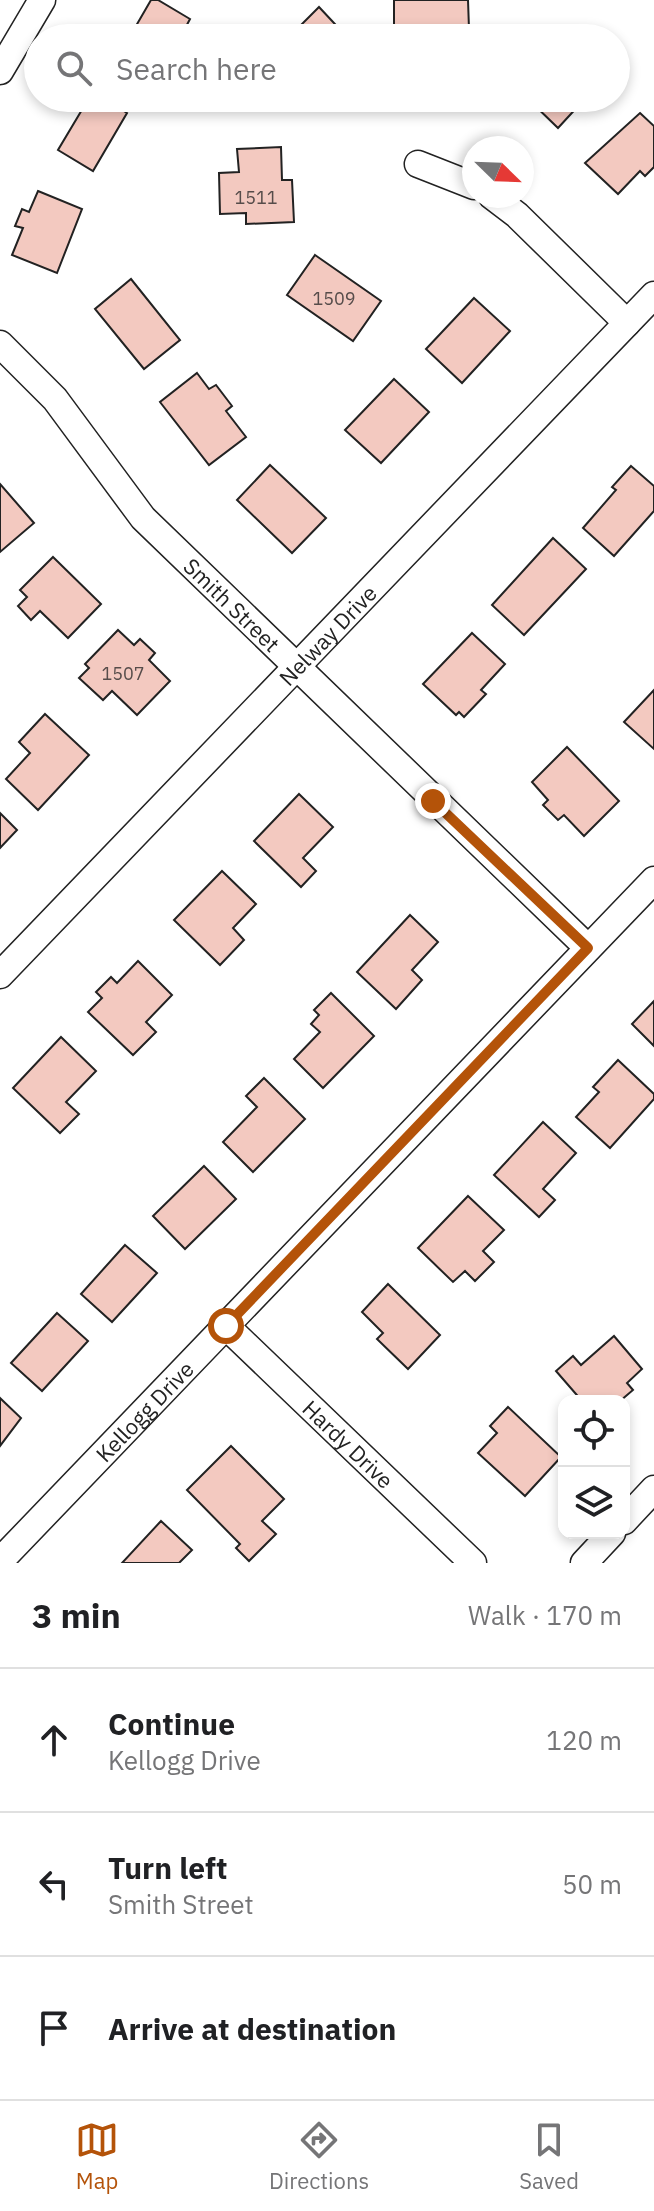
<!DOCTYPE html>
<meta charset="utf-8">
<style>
body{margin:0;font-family:"IBM Plex Sans",sans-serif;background:#f2f2f2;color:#202124}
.controls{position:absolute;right:24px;bottom:24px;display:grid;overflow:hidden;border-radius:16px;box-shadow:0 4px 12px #0003}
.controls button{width:72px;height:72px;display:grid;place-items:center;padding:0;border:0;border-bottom:2px solid #e0e0e0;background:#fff;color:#202124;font:40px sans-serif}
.compass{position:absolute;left:462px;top:136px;width:72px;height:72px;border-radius:50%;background:#fff;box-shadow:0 4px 12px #0003;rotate:113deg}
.stop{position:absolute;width:24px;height:24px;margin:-18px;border:6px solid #b45309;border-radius:50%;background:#fff}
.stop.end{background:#b45309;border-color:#fff;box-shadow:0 2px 8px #0008}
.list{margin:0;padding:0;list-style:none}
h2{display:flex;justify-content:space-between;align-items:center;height:104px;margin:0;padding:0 32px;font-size:34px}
h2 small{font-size:26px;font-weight:400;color:#757577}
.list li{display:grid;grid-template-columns:52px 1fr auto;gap:24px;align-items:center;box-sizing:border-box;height:144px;padding:0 32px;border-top:2px solid #e0e0e0}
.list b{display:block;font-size:30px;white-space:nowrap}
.list p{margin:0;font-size:26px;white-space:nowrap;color:#757577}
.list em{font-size:26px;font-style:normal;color:#757577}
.icon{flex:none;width:44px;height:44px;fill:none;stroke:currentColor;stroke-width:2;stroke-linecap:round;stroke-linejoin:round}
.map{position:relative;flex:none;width:654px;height:1563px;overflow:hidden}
.search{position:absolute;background:#fff;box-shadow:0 4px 12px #0003;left:24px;right:24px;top:24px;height:88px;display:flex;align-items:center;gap:20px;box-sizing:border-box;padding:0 28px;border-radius:44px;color:#757577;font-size:30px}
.sheet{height:536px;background:#fff}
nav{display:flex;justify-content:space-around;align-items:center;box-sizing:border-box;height:112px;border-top:2px solid #e0e0e0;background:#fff;font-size:22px;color:#757577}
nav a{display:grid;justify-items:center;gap:4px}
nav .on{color:#b45309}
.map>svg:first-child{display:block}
.building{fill:#f3c9c0;stroke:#222;stroke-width:2}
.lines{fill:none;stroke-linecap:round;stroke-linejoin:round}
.minor-casing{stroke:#222;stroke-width:29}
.minor{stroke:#fff;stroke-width:26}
.route{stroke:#b45309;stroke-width:10}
.labels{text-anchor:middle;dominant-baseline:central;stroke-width:6;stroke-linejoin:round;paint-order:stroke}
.number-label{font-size:18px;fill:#564c4a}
.street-label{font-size:22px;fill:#222;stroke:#fff}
</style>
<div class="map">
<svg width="654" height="1563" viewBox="0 0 654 1563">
<rect width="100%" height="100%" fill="#fff"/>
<g class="building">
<path d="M151,0H158L190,19L182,34L186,38H129Z"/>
<path d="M394,0H468L469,29L437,30V38H394Z"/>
<path d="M319,7L348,38H301L295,31Z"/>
<path d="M89,98H102L127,113L93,171L58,150Z"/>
<path d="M527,98H576L581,103L558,128Z"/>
<path d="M640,113L654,126V167L645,176L640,171L618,194L585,163Z"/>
<path d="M281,147L282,180H292L294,222L246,224V213L220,214L219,173L239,172L237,149Z"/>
<path d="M38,191L82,209L57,273L12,255L23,228L15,226L22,209L29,212Z"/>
<path d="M315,255L381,301L353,341L287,295Z"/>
<path d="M131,279L180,340L144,369L95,309Z"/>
<path d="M474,298L510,331L462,383L426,349Z"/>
<path d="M197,373L209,389L216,385L232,406L226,411L246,437L209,465L160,402Z"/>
<path d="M394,379L429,412L381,463L345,430Z"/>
<path d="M270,465L326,518L292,553L237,500Z"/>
<path d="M631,466L654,486V511L614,556L583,528L616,490L612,487Z"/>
<path d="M0,484L34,523L0,552Z"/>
<path d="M553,538L586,569L524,635L492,605Z"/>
<path d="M53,557L101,604L68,638L40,611L31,620L18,606L27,597L20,590Z"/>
<path d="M118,630L134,645L140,639L155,653L149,660L170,681L137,715L112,691L103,700L79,678L89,668L85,664Z"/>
<path d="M472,633L505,664L481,690L486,694L464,717L459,712L456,715L423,684Z"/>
<path d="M654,690V749L624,722Z"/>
<path d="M45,714L89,755L38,810L6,779L30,753L19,742Z"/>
<path d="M567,747L619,801L584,836L564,815L558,820L543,805L548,800L532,782Z"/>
<path d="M299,794L333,827L303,858L316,871L301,887L254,841Z"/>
<path d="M0,813L17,830L0,848Z"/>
<path d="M222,871L256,904L233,928L244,940L220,965L174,920Z"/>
<path d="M410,915L438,942L412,970L422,980L396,1009L357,972Z"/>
<path d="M138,961L172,995L146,1022L156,1032L133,1055L88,1012L102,998L96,992L111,977L117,983Z"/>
<path d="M331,993L374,1036L323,1088L294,1059L320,1032L311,1024L319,1015L314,1010Z"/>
<path d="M654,1001V1046L632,1024Z"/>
<path d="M61,1037L96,1071L66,1102L79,1114L60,1133L13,1088Z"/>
<path d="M618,1060L654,1094V1099L610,1148L576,1117L599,1092L593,1087Z"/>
<path d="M264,1078L305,1119L253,1172L223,1142L257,1107L246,1096Z"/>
<path d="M543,1122L576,1153L543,1189L555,1200L539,1217L494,1175Z"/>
<path d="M204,1166L236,1199L185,1249L153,1216Z"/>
<path d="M468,1196L504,1230L483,1251L494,1262L475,1281L465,1271L453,1282L418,1248Z"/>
<path d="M125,1245L157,1273L112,1322L81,1294Z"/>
<path d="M388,1284L440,1335L408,1369L377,1339L383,1333L362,1312Z"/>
<path d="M57,1313L88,1341L42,1391L11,1363Z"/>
<path d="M614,1336L642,1369L627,1383L633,1390L620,1401L611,1397L607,1401H582L556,1371L573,1356L581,1365Z"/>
<path d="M0,1398L21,1418L0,1446Z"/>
<path d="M508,1407L561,1457L525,1496L478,1453L497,1433L490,1426Z"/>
<path d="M231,1446L284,1499L262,1521L276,1534L249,1561L236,1548L240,1544L187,1490Z"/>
<path d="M161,1521L192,1550L179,1563H122Z"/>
</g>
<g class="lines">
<g class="minor-casing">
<g id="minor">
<path d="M0,71L42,0"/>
<path d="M418,164L474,186"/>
<path d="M492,196L517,215L627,323"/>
<path id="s1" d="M0,344L55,399L143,518L588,948"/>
<path id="s2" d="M0,975L654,295"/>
<path id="s3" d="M226,1326L473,1563"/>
<path d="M624,1521L654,1489"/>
<path id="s4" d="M0,1561L654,880"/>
<path d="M584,1563L612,1533"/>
</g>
</g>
<use href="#minor" class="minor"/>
</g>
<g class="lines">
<path class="route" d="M226,1326L588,948L433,801"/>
</g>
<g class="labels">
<g class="number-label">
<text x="256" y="197">1511</text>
<text x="334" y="298">1509</text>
<text x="123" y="673">1507</text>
</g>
<g class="street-label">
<text stroke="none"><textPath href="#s1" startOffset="350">Smith Street</textPath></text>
<text stroke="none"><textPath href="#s2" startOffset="472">Nelway Drive</textPath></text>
<text stroke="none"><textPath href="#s4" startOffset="208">Kellogg Drive</textPath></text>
<text stroke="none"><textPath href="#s3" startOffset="170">Hardy Drive</textPath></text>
</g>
</g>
</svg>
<div class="controls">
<button><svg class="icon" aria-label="locate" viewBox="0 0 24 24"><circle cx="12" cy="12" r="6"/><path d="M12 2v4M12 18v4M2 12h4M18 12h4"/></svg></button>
<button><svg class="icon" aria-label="layers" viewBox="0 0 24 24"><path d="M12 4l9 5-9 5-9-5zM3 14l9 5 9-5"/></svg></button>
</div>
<svg class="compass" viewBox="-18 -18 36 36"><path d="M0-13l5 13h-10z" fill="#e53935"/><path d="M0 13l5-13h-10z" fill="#757577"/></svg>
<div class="stop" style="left:226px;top:1326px"></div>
<div class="stop end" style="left:433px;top:801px"></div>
<div class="search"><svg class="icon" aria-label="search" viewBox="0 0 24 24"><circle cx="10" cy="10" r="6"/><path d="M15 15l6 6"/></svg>Search here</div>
</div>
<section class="sheet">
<h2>3 min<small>Walk · 170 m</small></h2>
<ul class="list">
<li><svg class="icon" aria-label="ahead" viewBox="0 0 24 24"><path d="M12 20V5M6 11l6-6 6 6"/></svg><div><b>Continue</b><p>Kellogg Drive</p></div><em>120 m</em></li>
<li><svg class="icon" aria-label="left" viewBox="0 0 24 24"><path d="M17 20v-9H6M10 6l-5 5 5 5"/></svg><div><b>Turn left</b><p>Smith Street</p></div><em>50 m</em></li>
<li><svg class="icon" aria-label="arrive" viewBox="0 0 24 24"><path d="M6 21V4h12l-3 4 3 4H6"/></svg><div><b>Arrive at destination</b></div></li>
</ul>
</section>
<nav>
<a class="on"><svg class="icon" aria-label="map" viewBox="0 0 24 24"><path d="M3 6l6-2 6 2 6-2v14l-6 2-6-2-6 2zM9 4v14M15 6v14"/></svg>Map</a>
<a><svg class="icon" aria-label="directions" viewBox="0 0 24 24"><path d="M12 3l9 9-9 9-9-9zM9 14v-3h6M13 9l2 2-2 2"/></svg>Directions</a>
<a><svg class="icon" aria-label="saved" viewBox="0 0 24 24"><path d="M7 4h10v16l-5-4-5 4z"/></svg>Saved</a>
</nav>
